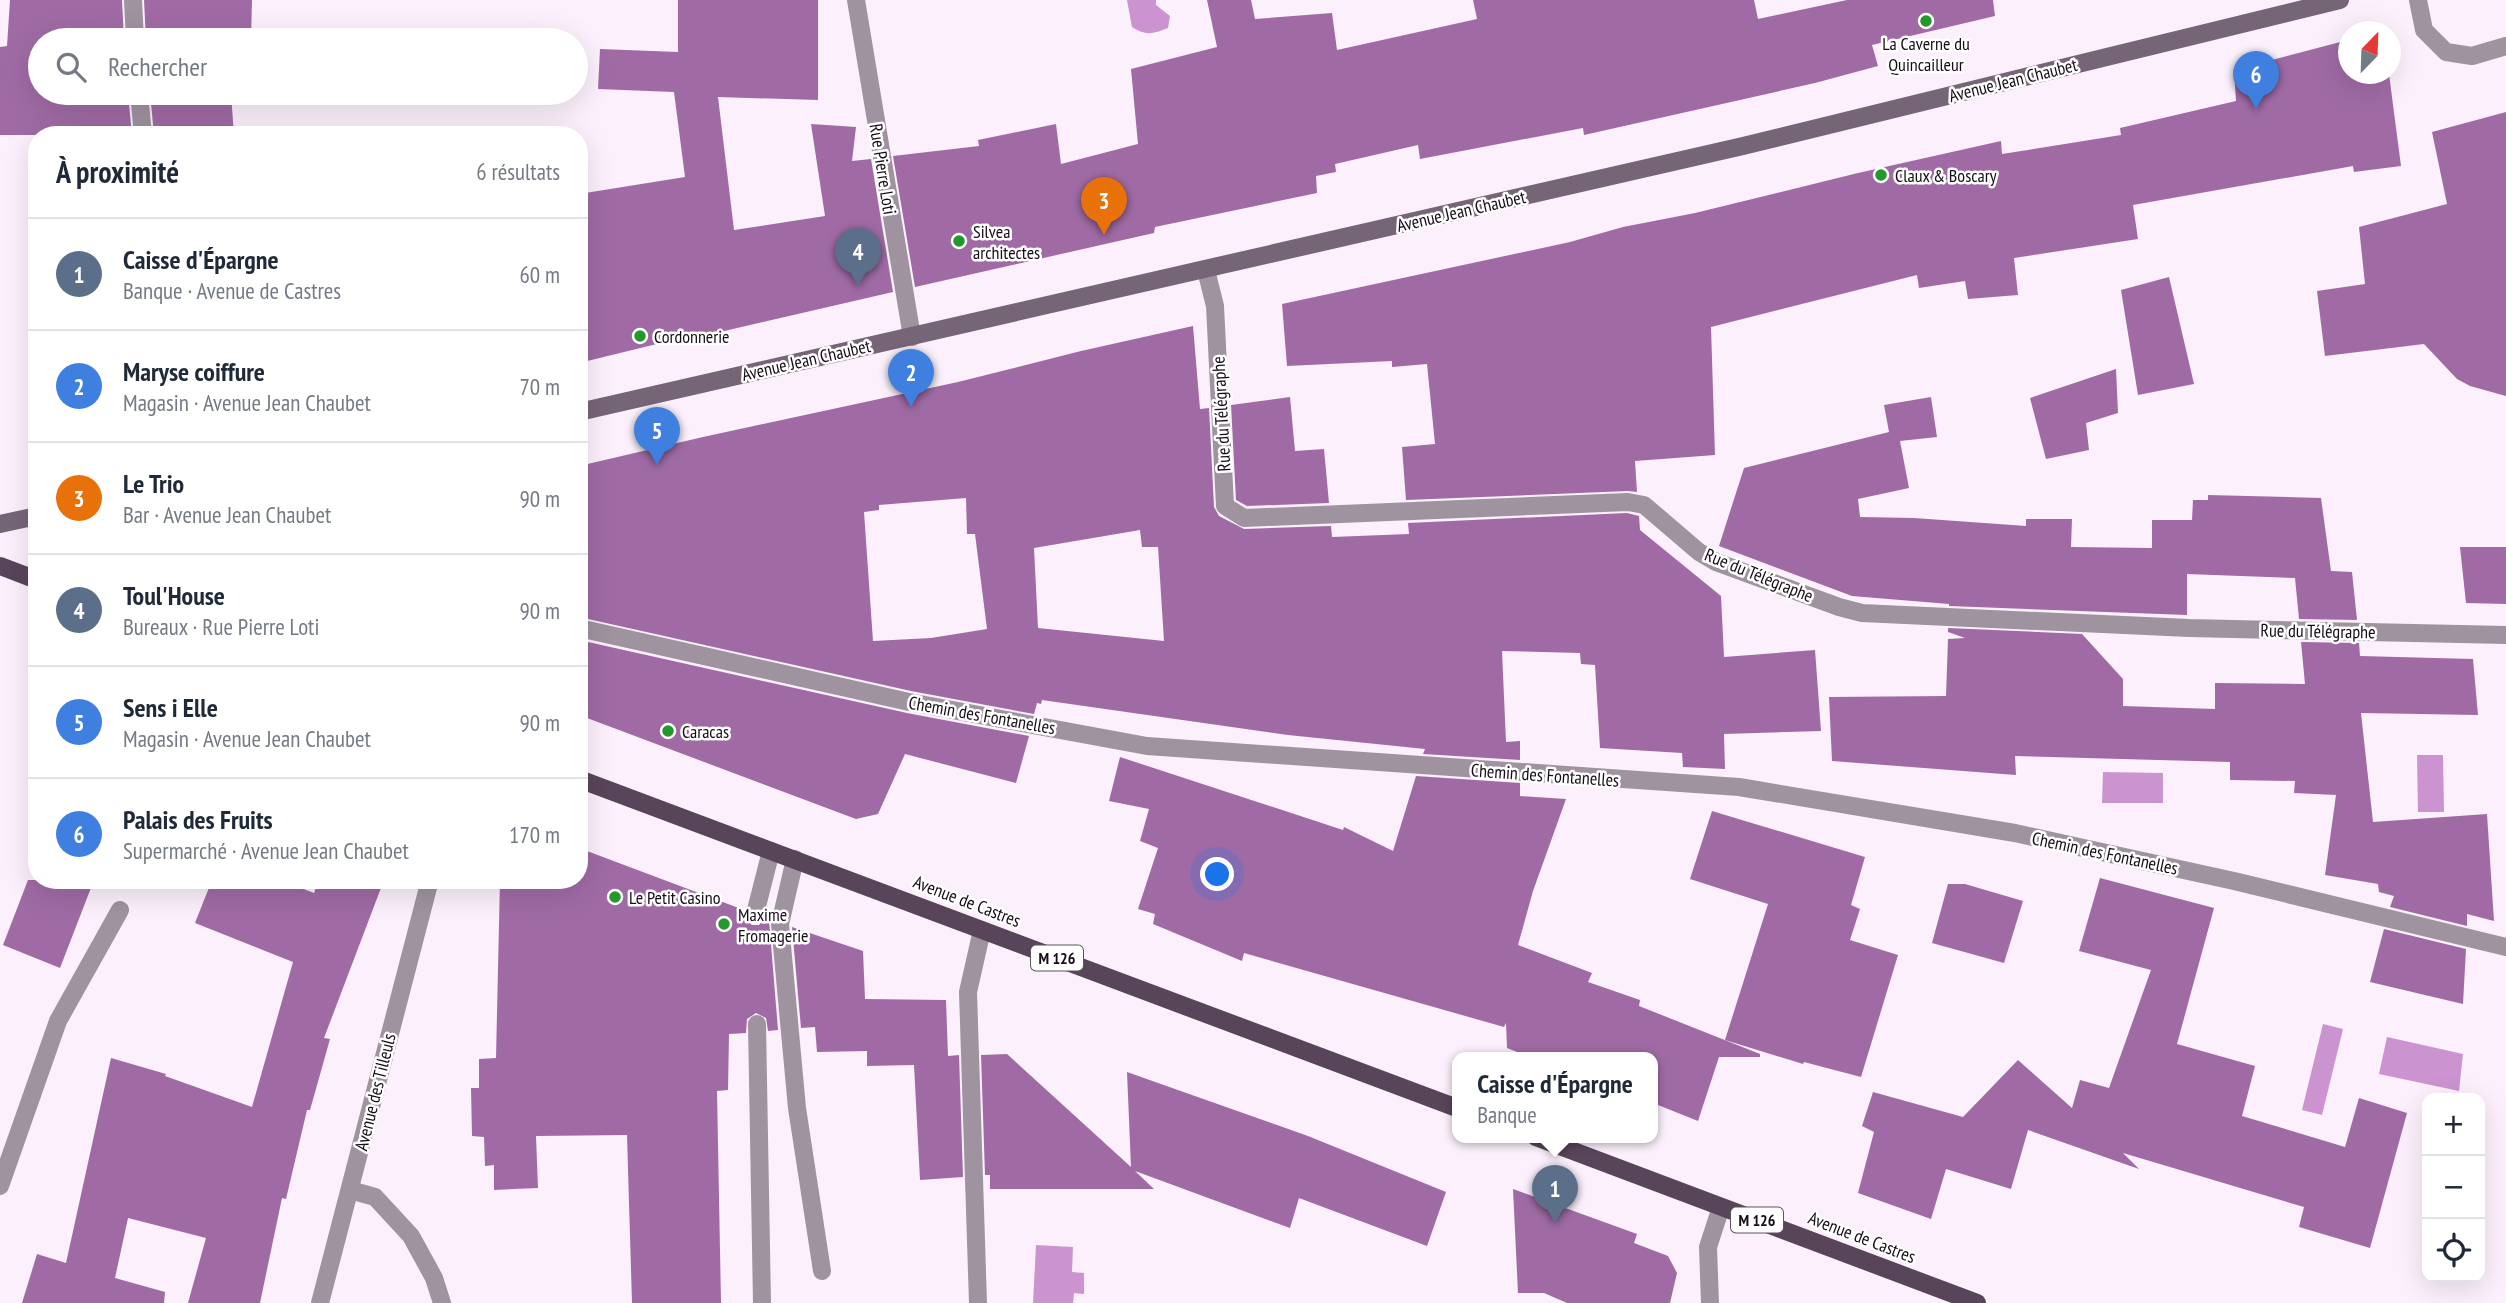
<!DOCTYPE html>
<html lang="fr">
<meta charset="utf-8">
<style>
body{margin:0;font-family:"PT Sans Narrow",sans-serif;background:#f2f2f3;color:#1f2937}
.controls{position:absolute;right:21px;bottom:21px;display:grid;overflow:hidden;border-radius:14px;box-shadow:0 7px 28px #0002}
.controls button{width:63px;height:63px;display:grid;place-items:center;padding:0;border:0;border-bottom:2px solid #e0e1e3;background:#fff;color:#1f2937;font:35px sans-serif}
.compass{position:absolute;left:2338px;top:21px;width:63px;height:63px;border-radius:50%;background:#fff;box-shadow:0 7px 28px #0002;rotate:23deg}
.you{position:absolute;left:1218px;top:875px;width:24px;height:24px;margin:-18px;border:5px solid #fff;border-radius:50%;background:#1a73e8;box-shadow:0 0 0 10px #1a73e833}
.badge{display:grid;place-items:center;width:46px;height:46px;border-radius:50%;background:#db2777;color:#fff;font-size:23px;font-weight:700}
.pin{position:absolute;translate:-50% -58px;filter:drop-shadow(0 2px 4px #0008)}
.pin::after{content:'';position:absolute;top:37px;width:24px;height:21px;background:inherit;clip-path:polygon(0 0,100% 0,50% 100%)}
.popup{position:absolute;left:1452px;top:1052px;width:206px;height:91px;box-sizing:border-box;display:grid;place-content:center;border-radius:14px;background:#fff;filter:drop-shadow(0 2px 5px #0005);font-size:23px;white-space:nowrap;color:#747a83}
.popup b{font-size:26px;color:#1f2937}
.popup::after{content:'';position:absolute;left:50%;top:100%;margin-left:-14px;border:14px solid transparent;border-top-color:#fff}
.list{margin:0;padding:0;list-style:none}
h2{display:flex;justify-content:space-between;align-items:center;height:91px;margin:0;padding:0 28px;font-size:30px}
h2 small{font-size:23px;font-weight:400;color:#747a83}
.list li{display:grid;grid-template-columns:46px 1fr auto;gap:21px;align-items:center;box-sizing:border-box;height:112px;padding:0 28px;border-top:2px solid #e0e1e3}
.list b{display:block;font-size:26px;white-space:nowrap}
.list p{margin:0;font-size:23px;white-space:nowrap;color:#747a83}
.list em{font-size:23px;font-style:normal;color:#747a83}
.icon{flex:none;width:38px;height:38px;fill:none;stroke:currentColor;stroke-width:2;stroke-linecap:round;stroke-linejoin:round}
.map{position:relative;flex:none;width:2506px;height:1303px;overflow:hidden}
.search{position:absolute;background:#fff;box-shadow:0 7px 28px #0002;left:28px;top:28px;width:560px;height:77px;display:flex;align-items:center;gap:18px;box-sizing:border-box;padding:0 24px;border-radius:38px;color:#747a83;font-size:26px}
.panel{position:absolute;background:#fff;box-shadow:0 7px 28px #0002;left:28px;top:126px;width:560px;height:763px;border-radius:28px}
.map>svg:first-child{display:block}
.water{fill:#cb94d0}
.building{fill:#a06ba5;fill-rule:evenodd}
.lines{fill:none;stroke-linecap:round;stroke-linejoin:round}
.lane{stroke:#9f939f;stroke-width:18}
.street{stroke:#9f939f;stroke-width:18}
.secondary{stroke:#766577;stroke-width:18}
.primary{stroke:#59455a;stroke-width:18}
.poi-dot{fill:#22992a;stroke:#fff;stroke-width:2.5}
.labels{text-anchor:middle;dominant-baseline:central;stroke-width:5;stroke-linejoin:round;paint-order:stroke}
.shield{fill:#fff;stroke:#5b555c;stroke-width:2}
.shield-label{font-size:16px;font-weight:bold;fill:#150c16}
.poi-label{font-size:18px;fill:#150c16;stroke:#fff;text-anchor:start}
.street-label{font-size:18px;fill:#150c16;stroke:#fff}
</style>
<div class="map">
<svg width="2506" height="1303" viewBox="0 0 2506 1303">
<rect width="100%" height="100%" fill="#fbf0fc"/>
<g class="water">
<path d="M1127,0H1156V5L1170,16L1168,28C1153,34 1146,36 1132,27Z"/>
<path d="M2417,755H2443L2444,812H2418Z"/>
<path d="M2103,772L2163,773V803H2102Z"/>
<path d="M2323,1024L2343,1029L2322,1115L2302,1110Z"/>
<path d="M2387,1037L2463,1054L2459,1091L2379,1074Z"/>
<path d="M1036,1245L1073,1247L1072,1272L1084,1273V1294L1074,1293L1073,1303H1033Z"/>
</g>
<g class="building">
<path d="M10,0H122L124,40H40V93H128L132,135H0V47L7,46Z"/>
<path d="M144,0H252L251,40H146Z"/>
<path d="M678,0H818V100L718,97L734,230L825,216L811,124L856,127L852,161L871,159L893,292L707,335L706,332L579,363V194L685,177L674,92L598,89L600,49L678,52Z"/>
<path d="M1207,0H1251L1255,19L1332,13L1337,50L1477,19L1473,0H1754L1758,19L1847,0H1993L1995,16L1872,45L1878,66L1815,83L1584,135L1583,128L1420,159L1418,145L1335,164L1336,172L1316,176L1317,193L1155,227L1154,233L915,287L893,156L979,146L978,140L1056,124L1061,164L1138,144L1131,69L1217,47Z"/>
<path d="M2348,40V74H2389L2401,166L2354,172L2353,166L2133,205L2138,239L2014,258L2018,295L1968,299L1965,281L1919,288L1917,275L1711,327L1715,455L1635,461L1637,492L1628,491L1406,500L1402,447L1435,444L1427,364L1392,367V361L1287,366L1282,304L1570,242L1623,227L1695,213L1858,173L2001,141L2002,154L2121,135L2120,128L2236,101L2234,70Z"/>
<path d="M150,93H231L234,135H154Z"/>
<path d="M2506,112V396L2470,386L2457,379L2424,344L2325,356L2317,291L2365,284L2359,227L2447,204L2432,132Z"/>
<path d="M2169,277L2194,384L2138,395L2121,290Z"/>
<path d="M1193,326L1200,409L1209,408L1214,507L1219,516L1244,529L1331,526L1332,537L1409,534L1408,523L1627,513L1639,516L1640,530L1721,596L1724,657L1815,650L1821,731L1724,734L1725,769L1683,767L1682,753L1600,748L1595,665L1581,664L1580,653L1502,651L1506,742L1520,741V760L1423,754L1425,749L1288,735L1042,700L1041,704L1037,703L1034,714L911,691L579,617V466L703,437L958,382L1081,351ZM966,498L967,534H975L987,629L931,638L873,641L864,512L879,510V505ZM1140,530L1142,547H1158L1164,641L1038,628L1034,548Z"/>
<path d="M2116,369L2118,413L2086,423L2089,450L2046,459L2030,398Z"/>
<path d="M1290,397L1295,451L1324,449L1329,503L1247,506L1236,500L1231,405Z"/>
<path d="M1931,397L1937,437L1900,441L1909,488L1858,499L1860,517L1914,518L2026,526V519H2072L2071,547L2152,548V520H2192L2193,500H2208V495L2321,498L2331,571L2352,572L2357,620L2299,619L2295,578L2187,574V615L1949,606V604L1852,596L1719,546L1744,468L1889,432L1884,405Z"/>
<path d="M2460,547H2506V604L2466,603Z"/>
<path d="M1948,628L2082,634L2123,679V706L2215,709V683L2305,684L2301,642L2359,643L2360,656L2473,659L2478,715L2361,713L2373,822L2487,814L2494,921L2467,914V926L2390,907L2394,896L2379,892L2378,884L2325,875L2336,795L2294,793L2295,781L2230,780V762L2015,756L2016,775L1832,761L1829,697L1946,696L1948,639L1965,638L1948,632Z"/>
<path d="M579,640L907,713L1029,736L1016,783L905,754L878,814L856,819L579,715Z"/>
<path d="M1120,757L1343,830L1344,827L1393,851L1416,776L1520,783V796L1566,799L1533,891L1518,945L1592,973L1588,982L1640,1000L1639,1006L1760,1054V1057H1719L1698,1121L1653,1103V1057H1530L1507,1048L1506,1023L1504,1027L1244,953L1242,961L1153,924L1155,914L1138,909L1158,848L1140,841L1149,809L1109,801Z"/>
<path d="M1712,811L1865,857L1851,905L1860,909L1850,940L1898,955L1861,1077L1804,1062L1803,1064L1725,1040L1768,904L1690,879Z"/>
<path d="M579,848L744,910V918L752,925H759L765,918L769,920L778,1030L768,1031L766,1018L756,1013L747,1019L746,1033L729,1034L728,1090L717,1091L721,1303H632L627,1135L536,1136L538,1188L494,1190V1165L485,1166L484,1137L472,1136L471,1088H479V1059L496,1058L500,880H579Z"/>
<path d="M2100,878L2214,908L2177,1044L2255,1066L2242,1116L2345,1147L2359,1098L2407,1113L2370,1248L2299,1227L2304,1207L2123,1153L2139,1169L2028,1130L2011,1189L1946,1169L1931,1219L1858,1193L1874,1132L1862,1126L1873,1092L1963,1117L2018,1060L2072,1108L2080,1080L2109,1088L2151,970L2079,951Z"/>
<path d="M28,880H94L60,968L3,945Z"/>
<path d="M212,880H280L314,893L319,880H384L324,1038L330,1039L310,1110H307L286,1199L282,1198L260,1303H188L206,1238L128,1218L115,1278L165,1292L164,1303H22L37,1254L66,1263L111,1058L166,1074L165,1076L252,1107L293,962L195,923Z"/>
<path d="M1948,884H1965L2023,901L2004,963L1932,943Z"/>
<path d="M792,927L863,951L865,999L946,1000L948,1056L959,1055L963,1177L920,1180L914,1065L867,1066V1051L817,1052L815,1027L801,1028Z"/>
<path d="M2384,929L2466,949L2463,1004L2370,982Z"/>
<path d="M1007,1054L1131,1167L1127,1072L1308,1136L1446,1192L1427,1246L1299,1198L1290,1228L1135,1171L1154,1189H990V1175H985L981,1055Z"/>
<path d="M1513,1189L1637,1234L1634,1243L1668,1256L1677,1273L1670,1303H1567L1544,1293H1518Z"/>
</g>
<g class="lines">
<g class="lane">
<path d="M2418,0L2424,30L2446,52L2472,56L2506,46"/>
<path d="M795,859L780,924L797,1108L822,1271"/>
<path d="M755,914L771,851"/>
<path d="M757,1024L762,1303"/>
<path d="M0,1186L58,1021L120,910"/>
<path d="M350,1190L375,1197L411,1236L434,1278L442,1303"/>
<path d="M978,1303L968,992L982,930"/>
</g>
<g class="street">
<path d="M133,0L135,40"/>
<path d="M856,0L912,337"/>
<path d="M139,93L143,135"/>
<path d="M1206,270L1215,306L1225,506L1244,518L1628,502L1644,505L1699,552L1716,562L1839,607L1862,613L2189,628L2506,635"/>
<path d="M579,628L909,702L1147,746L1739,787L2015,833L2234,881L2506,947"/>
<path d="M320,1303L430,880"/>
<path d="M1710,1303L1708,1247L1721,1207"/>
</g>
<g class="secondary">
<path d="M579,412L1743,146L2340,0"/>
<path d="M0,524L37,516"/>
</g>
<g class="primary">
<path d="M0,566L37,580"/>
<path d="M579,779L1457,1108"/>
<path d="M1536,1137L1977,1303"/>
</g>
</g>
<g class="poi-dot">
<circle cx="1926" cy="21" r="7"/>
<circle cx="1881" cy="175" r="7"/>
<circle cx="959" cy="241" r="7"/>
<circle cx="640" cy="336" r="7"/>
<circle cx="668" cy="731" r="7"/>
<circle cx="615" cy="897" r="7"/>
<circle cx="724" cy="924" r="7"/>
</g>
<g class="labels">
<g class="shield">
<rect x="1031" y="945.5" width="52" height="25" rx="5"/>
<rect x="1731" y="1207.5" width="52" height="25" rx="5"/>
</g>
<g class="shield-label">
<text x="1057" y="958">M 126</text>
<text x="1757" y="1220">M 126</text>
</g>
<g class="poi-label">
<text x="1926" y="43" text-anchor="middle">La Caverne du<tspan x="1926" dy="21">Quincailleur</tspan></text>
<text x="1895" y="175">Claux &amp; Boscary</text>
<text x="973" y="231">Silvea<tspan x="973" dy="21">architectes</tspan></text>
<text x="654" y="336">Cordonnerie</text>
<text x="682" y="731">Caracas</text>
<text x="629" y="897">Le Petit Casino</text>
<text x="738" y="914">Maxime<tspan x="738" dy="21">Fromagerie</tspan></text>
</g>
<g class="street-label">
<text transform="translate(2013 80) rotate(-14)">Avenue Jean Chaubet</text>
<text transform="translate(883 169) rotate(81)">Rue Pierre Loti</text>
<text transform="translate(1461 211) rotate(-13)">Avenue Jean Chaubet</text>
<text transform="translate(806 360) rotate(-13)">Avenue Jean Chaubet</text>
<text transform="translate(1221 414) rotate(-93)">Rue du Télégraphe</text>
<text transform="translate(1759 575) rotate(22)">Rue du Télégraphe</text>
<text transform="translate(2318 631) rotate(1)">Rue du Télégraphe</text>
<text transform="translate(982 715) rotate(10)">Chemin des Fontanelles</text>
<text transform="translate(1545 775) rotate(4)">Chemin des Fontanelles</text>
<text transform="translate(2105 853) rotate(12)">Chemin des Fontanelles</text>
<text transform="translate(967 901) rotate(21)">Avenue de Castres</text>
<text transform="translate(375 1092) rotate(-76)">Avenue des Tilleuls</text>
<text transform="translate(1862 1237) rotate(21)">Avenue de Castres</text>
</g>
</g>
</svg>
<div class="controls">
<button>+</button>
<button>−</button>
<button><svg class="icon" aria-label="locate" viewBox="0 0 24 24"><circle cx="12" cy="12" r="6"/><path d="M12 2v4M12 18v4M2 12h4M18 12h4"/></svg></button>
</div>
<svg class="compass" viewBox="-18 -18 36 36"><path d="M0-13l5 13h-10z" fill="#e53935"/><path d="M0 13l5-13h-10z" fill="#747a83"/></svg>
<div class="you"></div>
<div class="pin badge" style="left:1555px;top:1223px;background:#5c6f8a">1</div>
<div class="popup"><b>Caisse d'Épargne</b>Banque</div>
<div class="pin badge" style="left:911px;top:407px;background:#3f7fe0">2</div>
<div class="pin badge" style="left:1104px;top:235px;background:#e8710a">3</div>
<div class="pin badge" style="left:858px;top:286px;background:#5c6f8a">4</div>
<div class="pin badge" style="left:657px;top:465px;background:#3f7fe0">5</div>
<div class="pin badge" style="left:2256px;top:109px;background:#3f7fe0">6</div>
<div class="search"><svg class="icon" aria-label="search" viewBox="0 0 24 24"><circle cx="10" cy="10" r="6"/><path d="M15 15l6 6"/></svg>Rechercher</div>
<section class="panel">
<h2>À proximité<small>6 résultats</small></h2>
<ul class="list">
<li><span class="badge" style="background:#5c6f8a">1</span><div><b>Caisse d'Épargne</b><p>Banque · Avenue de Castres</p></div><em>60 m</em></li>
<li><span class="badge" style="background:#3f7fe0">2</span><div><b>Maryse coiffure</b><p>Magasin · Avenue Jean Chaubet</p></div><em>70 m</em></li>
<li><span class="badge" style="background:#e8710a">3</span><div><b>Le Trio</b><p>Bar · Avenue Jean Chaubet</p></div><em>90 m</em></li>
<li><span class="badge" style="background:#5c6f8a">4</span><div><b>Toul'House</b><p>Bureaux · Rue Pierre Loti</p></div><em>90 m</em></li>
<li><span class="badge" style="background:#3f7fe0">5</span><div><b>Sens i Elle</b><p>Magasin · Avenue Jean Chaubet</p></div><em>90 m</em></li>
<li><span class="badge" style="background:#3f7fe0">6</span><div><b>Palais des Fruits</b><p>Supermarché · Avenue Jean Chaubet</p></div><em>170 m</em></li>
</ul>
</section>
</div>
